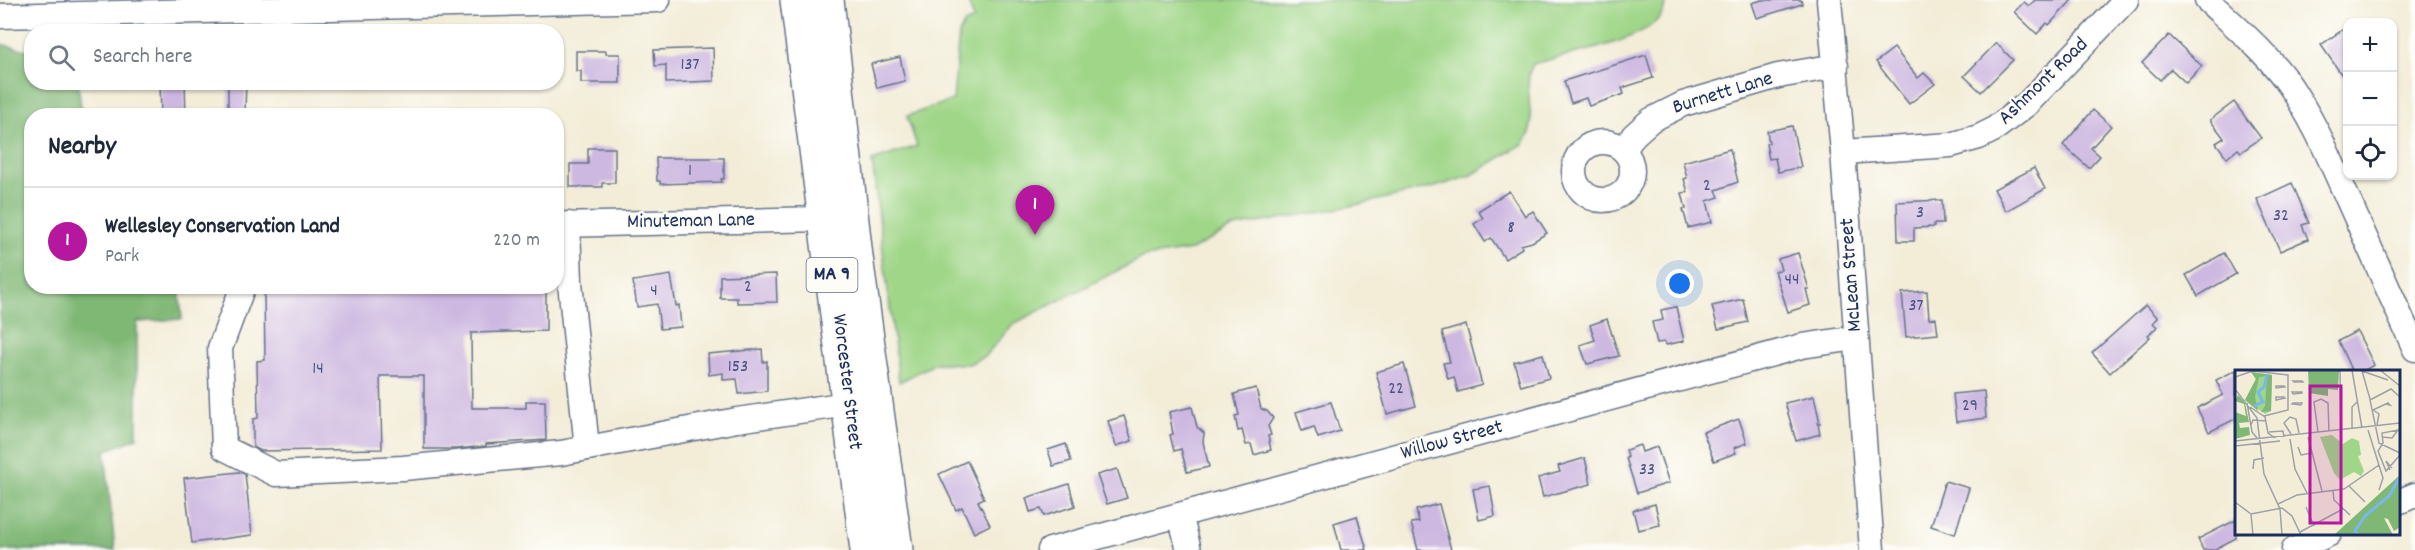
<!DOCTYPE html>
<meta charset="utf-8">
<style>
body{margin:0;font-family:Dekko,sans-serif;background:#f2f2f3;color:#1f2937}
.controls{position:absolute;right:18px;top:18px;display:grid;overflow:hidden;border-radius:12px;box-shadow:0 2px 4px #0004}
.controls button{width:54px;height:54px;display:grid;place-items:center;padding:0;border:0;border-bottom:2px solid #e0e1e3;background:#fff;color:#1f2937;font:30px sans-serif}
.you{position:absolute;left:1680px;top:284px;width:21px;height:21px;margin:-15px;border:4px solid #fff;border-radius:50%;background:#1a73e8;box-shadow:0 0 0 9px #1a73e833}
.badge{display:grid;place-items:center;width:39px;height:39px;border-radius:50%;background:#b5179e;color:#fff;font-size:20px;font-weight:700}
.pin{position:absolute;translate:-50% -50px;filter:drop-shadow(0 2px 3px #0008)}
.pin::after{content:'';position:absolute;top:32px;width:21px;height:18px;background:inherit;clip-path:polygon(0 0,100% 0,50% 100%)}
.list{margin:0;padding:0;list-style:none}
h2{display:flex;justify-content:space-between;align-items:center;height:78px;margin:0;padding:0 24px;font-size:26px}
h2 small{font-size:20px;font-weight:400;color:#747a83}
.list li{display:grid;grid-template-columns:39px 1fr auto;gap:18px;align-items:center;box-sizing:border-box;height:108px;padding:0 24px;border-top:2px solid #e0e1e3}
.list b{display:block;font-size:22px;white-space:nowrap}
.list p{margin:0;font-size:20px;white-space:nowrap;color:#747a83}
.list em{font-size:20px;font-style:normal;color:#747a83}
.icon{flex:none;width:33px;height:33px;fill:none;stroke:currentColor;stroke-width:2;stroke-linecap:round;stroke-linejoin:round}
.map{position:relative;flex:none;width:2415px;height:550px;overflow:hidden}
.search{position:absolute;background:#fff;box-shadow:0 2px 4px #0004;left:24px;top:24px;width:540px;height:66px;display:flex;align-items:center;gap:15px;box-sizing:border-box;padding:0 21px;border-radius:24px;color:#747a83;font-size:22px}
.panel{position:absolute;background:#fff;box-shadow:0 2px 4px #0004;left:24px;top:108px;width:540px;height:186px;border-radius:24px}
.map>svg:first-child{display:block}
.green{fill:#9fd687;stroke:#5d8272;stroke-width:1.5}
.forest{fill:#7fb774;stroke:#4d7369;stroke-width:1.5}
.building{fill:#cdb8e1}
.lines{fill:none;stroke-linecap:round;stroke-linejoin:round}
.minor-casing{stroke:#677289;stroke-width:27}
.highway-casing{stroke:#677289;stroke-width:36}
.minor{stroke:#fff;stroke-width:24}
.highway{stroke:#fff;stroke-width:33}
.labels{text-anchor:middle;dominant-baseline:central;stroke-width:5;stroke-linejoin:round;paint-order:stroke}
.number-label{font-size:18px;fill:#48517f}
.shield{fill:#fdfcf7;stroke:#5f6c8c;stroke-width:1.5}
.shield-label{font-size:20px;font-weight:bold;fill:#1b2f5e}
.street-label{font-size:21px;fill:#1b2f5e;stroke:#fdfcf7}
.inset-river{fill:none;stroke:#78b9ed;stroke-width:3}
.inset-road{fill:none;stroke:#9da1a7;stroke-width:1.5}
.view{fill:#b5179e;fill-opacity:0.15;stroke:#b5179e;stroke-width:3}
.inset-edge{fill:none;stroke:#1b2f5e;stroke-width:3}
</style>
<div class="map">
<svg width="2415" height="550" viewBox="0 0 2415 550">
<rect width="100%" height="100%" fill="#fdfcf7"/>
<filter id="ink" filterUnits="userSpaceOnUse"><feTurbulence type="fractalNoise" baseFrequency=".0167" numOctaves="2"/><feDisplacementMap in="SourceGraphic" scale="12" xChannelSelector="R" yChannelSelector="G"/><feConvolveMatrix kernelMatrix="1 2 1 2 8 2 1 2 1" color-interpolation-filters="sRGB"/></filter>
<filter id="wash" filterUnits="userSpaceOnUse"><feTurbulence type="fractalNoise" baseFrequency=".008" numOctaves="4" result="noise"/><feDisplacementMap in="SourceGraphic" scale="24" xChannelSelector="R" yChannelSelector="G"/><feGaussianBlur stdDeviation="1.35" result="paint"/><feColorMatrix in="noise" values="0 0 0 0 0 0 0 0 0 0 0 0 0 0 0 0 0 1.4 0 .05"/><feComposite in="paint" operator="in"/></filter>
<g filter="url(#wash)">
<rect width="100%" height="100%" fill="#f3edd8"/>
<path class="green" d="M968,0H1667C1665,10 1662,17 1653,24C1626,45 1568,54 1533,64L1529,73L1528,87L1531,122L1530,133L1523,144L1470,176L1435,187L1351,206L1234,227L1191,250L1144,257L1013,324L985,356L969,364L936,363L899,382L872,161L917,146L907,116L953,100L959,34L964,24L974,20Z"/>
<path class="forest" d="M0,44L31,51L32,82L78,83L82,115L32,116V286L179,287L182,319L137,322V438L105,451L115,550H0Z"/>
<g id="blocks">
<g class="building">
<path d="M1762,0H1801L1802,4L1757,18L1752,3Z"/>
<path d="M2035,0H2072L2049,25L2047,23L2037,34L2014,12L2024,2L2029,6Z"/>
<path d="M2348,26V84L2321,45Z"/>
<path d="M2169,35L2202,66L2186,83L2171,69L2160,80L2142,63Z"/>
<path d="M1996,43L2013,60L1981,92L1964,76Z"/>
<path d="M713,48L714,81L666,83V65L655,66L654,50Z"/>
<path d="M1894,48L1918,78L1924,73L1935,84L1909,104L1876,62Z"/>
<path d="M576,51H606V54H620V83H581V71H576Z"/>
<path d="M1646,55L1653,78L1622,88L1624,94L1589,106L1586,98L1571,103L1564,81Z"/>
<path d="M900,57L905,81L877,88L871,64Z"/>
<path d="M160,82H185L186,116H161Z"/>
<path d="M228,82H246L245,111H228Z"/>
<path d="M2234,102L2261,138L2241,152L2238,149L2227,158L2216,143L2224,138L2210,120Z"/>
<path d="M2093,110L2111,126L2091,148L2100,156L2089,168L2063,145Z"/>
<path d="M1792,126L1801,167L1778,172L1775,158L1769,159L1766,144L1769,143L1767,131Z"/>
<path d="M588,148H615V183H602V187H570V164H588Z"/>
<path d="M1730,149L1738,182L1716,190L1719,197L1707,201L1712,222L1688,228L1683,209H1686L1682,193L1688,192L1684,179L1687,178L1683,162Z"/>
<path d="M656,158H724V179H721L722,182L660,184V181H657Z"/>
<path d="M2034,168L2045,189L2006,211L1994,189Z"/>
<path d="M2292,183L2309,223L2302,225L2308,239L2280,251L2257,199Z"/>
<path d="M1509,191L1525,216L1533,211L1547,233L1532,242L1521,245L1522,248L1505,259L1491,238L1485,242L1474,224L1483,218L1478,211Z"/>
<path d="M1942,200L1943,224H1934V227L1914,228V241H1898L1897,202Z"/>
<path d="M1798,253L1809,289H1806L1810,305L1788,312L1775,271L1781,270L1778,259Z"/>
<path d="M2224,253L2236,274L2198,296L2186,275Z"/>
<path d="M776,274L777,302L737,303V298H720V276Z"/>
<path d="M671,275L676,306L679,305L681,327L660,329L657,304L637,307L633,281Z"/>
<path d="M546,286V331L471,333L472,408H526V401H545L546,440L486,444V446L457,449H424V376H380L382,449L261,451L253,447V419L258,418L257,361L265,360L264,292L357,290V287Z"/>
<path d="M1927,291L1929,319L1936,318L1938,334L1906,337L1902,293Z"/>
<path d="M1743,299L1748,322L1718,329L1712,306Z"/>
<path d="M2146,305L2158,318L2153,323L2157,327L2148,335L2150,337L2110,373L2092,353Z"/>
<path d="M1676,307L1684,341L1666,345L1665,342L1657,343L1652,322L1663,320L1661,310Z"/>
<path d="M1607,319L1619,356L1587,364L1580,345L1595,340L1590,325Z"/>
<path d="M1466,325L1482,385L1458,392L1454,377L1448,379L1443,363L1450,362L1442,332Z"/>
<path d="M2357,331L2374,365L2361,372H2352L2338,341Z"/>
<path d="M762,349L763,362L767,361V391L739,394L737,379L723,380V373L709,375L708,354Z"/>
<path d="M1543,354L1549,378L1521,386L1514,362Z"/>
<path d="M1404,364L1416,406L1387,414L1376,372Z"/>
<path d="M2236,370V422L2235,419L2209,432L2197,408L2223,395L2216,380Z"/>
<path d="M1256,388L1261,409L1267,411L1273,418L1268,426L1271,435L1268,436L1271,450L1254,455L1251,444L1246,445L1242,430L1238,431L1235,416L1239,415L1234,394Z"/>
<path d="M1984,391L1986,418L1956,422L1953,394Z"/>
<path d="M1814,396L1820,423H1818L1820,434L1796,441L1785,403Z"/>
<path d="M1331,402L1340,431L1318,438L1314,427L1302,431L1296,412Z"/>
<path d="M1192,407L1197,427L1204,433L1203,442L1209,467L1187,472L1181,449L1174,451L1170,435L1173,434L1169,412Z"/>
<path d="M1124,416L1132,441L1116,446L1108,421Z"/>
<path d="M1739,419L1747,443L1734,448L1736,453L1714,461L1703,432Z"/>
<path d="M1066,444L1071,461L1053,466L1048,450Z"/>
<path d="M1640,445L1642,452L1657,447L1669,483L1637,493L1626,458L1628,457L1626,450Z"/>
<path d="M1585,458L1591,484L1543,497L1538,478L1560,472L1558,466Z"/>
<path d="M967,461L984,498L978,501L990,525L974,533L962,507L956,510L939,474Z"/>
<path d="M1117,469L1127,498L1107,504L1097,475Z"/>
<path d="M239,472L245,474L252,535L192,543L184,478Z"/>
<path d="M1945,481L1969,488L1955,534L1931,526Z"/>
<path d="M1069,484L1075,506L1044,516L1041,509L1030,512L1026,498Z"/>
<path d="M1490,486L1495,516L1479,520L1473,489Z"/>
<path d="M1439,504L1451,550H1418L1411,523L1419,522L1416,510Z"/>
<path d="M1655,504L1660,525L1638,530L1633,510Z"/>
<path d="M1357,516L1367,550H1341L1334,523Z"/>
<path d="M2236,520V538L2213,550H2203L2198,539Z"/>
</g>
</g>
</g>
<g filter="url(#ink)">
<use href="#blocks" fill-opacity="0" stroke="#677289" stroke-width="1.5"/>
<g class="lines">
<g class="minor-casing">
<g id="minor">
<path d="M1829,0L1843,152L1872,550"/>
<path d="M2207,0C2236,27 2268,54 2291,87C2304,107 2315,127 2325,148L2415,349"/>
<path d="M0,16L658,0"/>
<circle cx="1603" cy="171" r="29"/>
<path d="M1624,150L1634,135L1651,120L1683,104L1778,76L1836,66"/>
<path d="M1843,152L1951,145L1979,137L1993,130L2027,104L2126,0"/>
<path d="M568,224L570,283L587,448"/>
<path d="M556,225L825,219"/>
<path d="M243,286L220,348L224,448L276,474L403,468L561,453L737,420L848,404"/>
<path d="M2398,502L2415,495"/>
<path d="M1180,515L1189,550"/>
<path d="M1050,550L1802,346L1856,338"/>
<path d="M2294,550L2329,534"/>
</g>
</g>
<g class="highway-casing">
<g id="highway">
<path d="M797,0L867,550"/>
<path d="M827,0L856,257L896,550"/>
</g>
</g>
<use href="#minor" class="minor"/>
<use href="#highway" class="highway"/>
</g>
</g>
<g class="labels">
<g class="number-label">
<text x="690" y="65">137</text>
<text x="690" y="171">1</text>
<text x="1707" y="186">2</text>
<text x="1920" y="213">3</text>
<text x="2281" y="216">32</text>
<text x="1511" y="228">8</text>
<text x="1792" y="280">44</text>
<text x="748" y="287">2</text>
<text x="654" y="291">4</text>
<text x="1916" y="306">37</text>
<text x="738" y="367">153</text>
<text x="318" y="369">14</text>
<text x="1396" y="389">22</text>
<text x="1970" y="406">29</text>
<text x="1647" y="470">33</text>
</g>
<rect class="shield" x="806.5" y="258" width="51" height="34" rx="4.5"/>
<g class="shield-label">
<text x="832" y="275">MA 9</text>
</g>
<g class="street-label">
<text transform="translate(2044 82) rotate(-44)">Ashmont Road</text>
<text transform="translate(1723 94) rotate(-17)">Burnett Lane</text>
<text transform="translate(691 222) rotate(-1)">Minuteman Lane</text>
<text transform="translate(1852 275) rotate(-94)">McLean Street</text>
<text transform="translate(846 382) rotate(83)">Worcester Street</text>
<text transform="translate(1452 441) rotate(-15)">Willow Street</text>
</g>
</g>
<g transform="translate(2235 370)">
<rect width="165" height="165" fill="#f3edd8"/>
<path d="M16,2L37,5L36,41L30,44L10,30L21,9ZM97,65L108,74L117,68L124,71L126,85L123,86L129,101L126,106L119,102L105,110L99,103L85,67Z" fill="#9fd687"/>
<path d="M73,0H104L103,20L93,19V26L74,23ZM16,2L37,5L36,41L26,42L30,36L32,6L24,7L20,27L23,41L10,30L21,9ZM3,25L10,33L14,52L4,53L5,58L14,57L15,65L0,69V42L11,46L9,34L0,31ZM165,105V157L159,161L153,149L149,148L158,165L100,164Z" fill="#7fb774"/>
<path class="inset-river" d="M19,36L28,32L23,22L29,17L32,5M123,165L120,161L130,146L154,126L165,107"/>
<path class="inset-road" d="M105,0L106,59M117,0L127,58M145,0L165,16M0,7L18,1L53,5V40L29,46M58,11H67L68,12H59ZM41,16H49L50,17L41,18ZM0,19L22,48L29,104L45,139L47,165M57,22H67V23L58,24ZM41,27H49L50,28L41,30ZM165,27L156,19L135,30L144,73L165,83M135,29L127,1L153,10M12,33L17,62L22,68M67,33L66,35L57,34L58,33ZM15,37L30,47L33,63L40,68M138,40L144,44L142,55M138,40L153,33L155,35L151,34M16,55L18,50L31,51M117,59V37L122,32M133,60L148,108L144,120M34,62L48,61L49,67M83,62L79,32L86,29L93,33L94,62M56,64L49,53L55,47L61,49L64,63M73,67L87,121M147,67L157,68L163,60L147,63L148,73L143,81L151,101L165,85M55,69L60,99L72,123M0,71L165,53M0,76L45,71M63,77L66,85L77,83M18,99L19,90L29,88M155,100L151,91L157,98M114,116L130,132M98,121L99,130L115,145M0,132L16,144L47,138L57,146L66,165M43,134L62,125L109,119L144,95M71,137L79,156M16,144L18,165M65,162L108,139"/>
<path class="view" d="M75,16H106V153H75Z"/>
<rect width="165" height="165" class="inset-edge"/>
</g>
</svg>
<div class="controls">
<button>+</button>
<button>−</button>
<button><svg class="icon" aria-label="locate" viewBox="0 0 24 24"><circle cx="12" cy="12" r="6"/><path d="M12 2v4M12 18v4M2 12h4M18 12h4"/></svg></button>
</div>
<div class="you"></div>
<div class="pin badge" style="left:1035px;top:235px">1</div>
<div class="search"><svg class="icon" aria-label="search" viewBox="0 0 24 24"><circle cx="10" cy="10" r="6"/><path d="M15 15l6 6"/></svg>Search here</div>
<section class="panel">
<h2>Nearby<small></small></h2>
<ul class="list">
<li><span class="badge">1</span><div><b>Wellesley Conservation Land</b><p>Park</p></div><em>220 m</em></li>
</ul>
</section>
</div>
